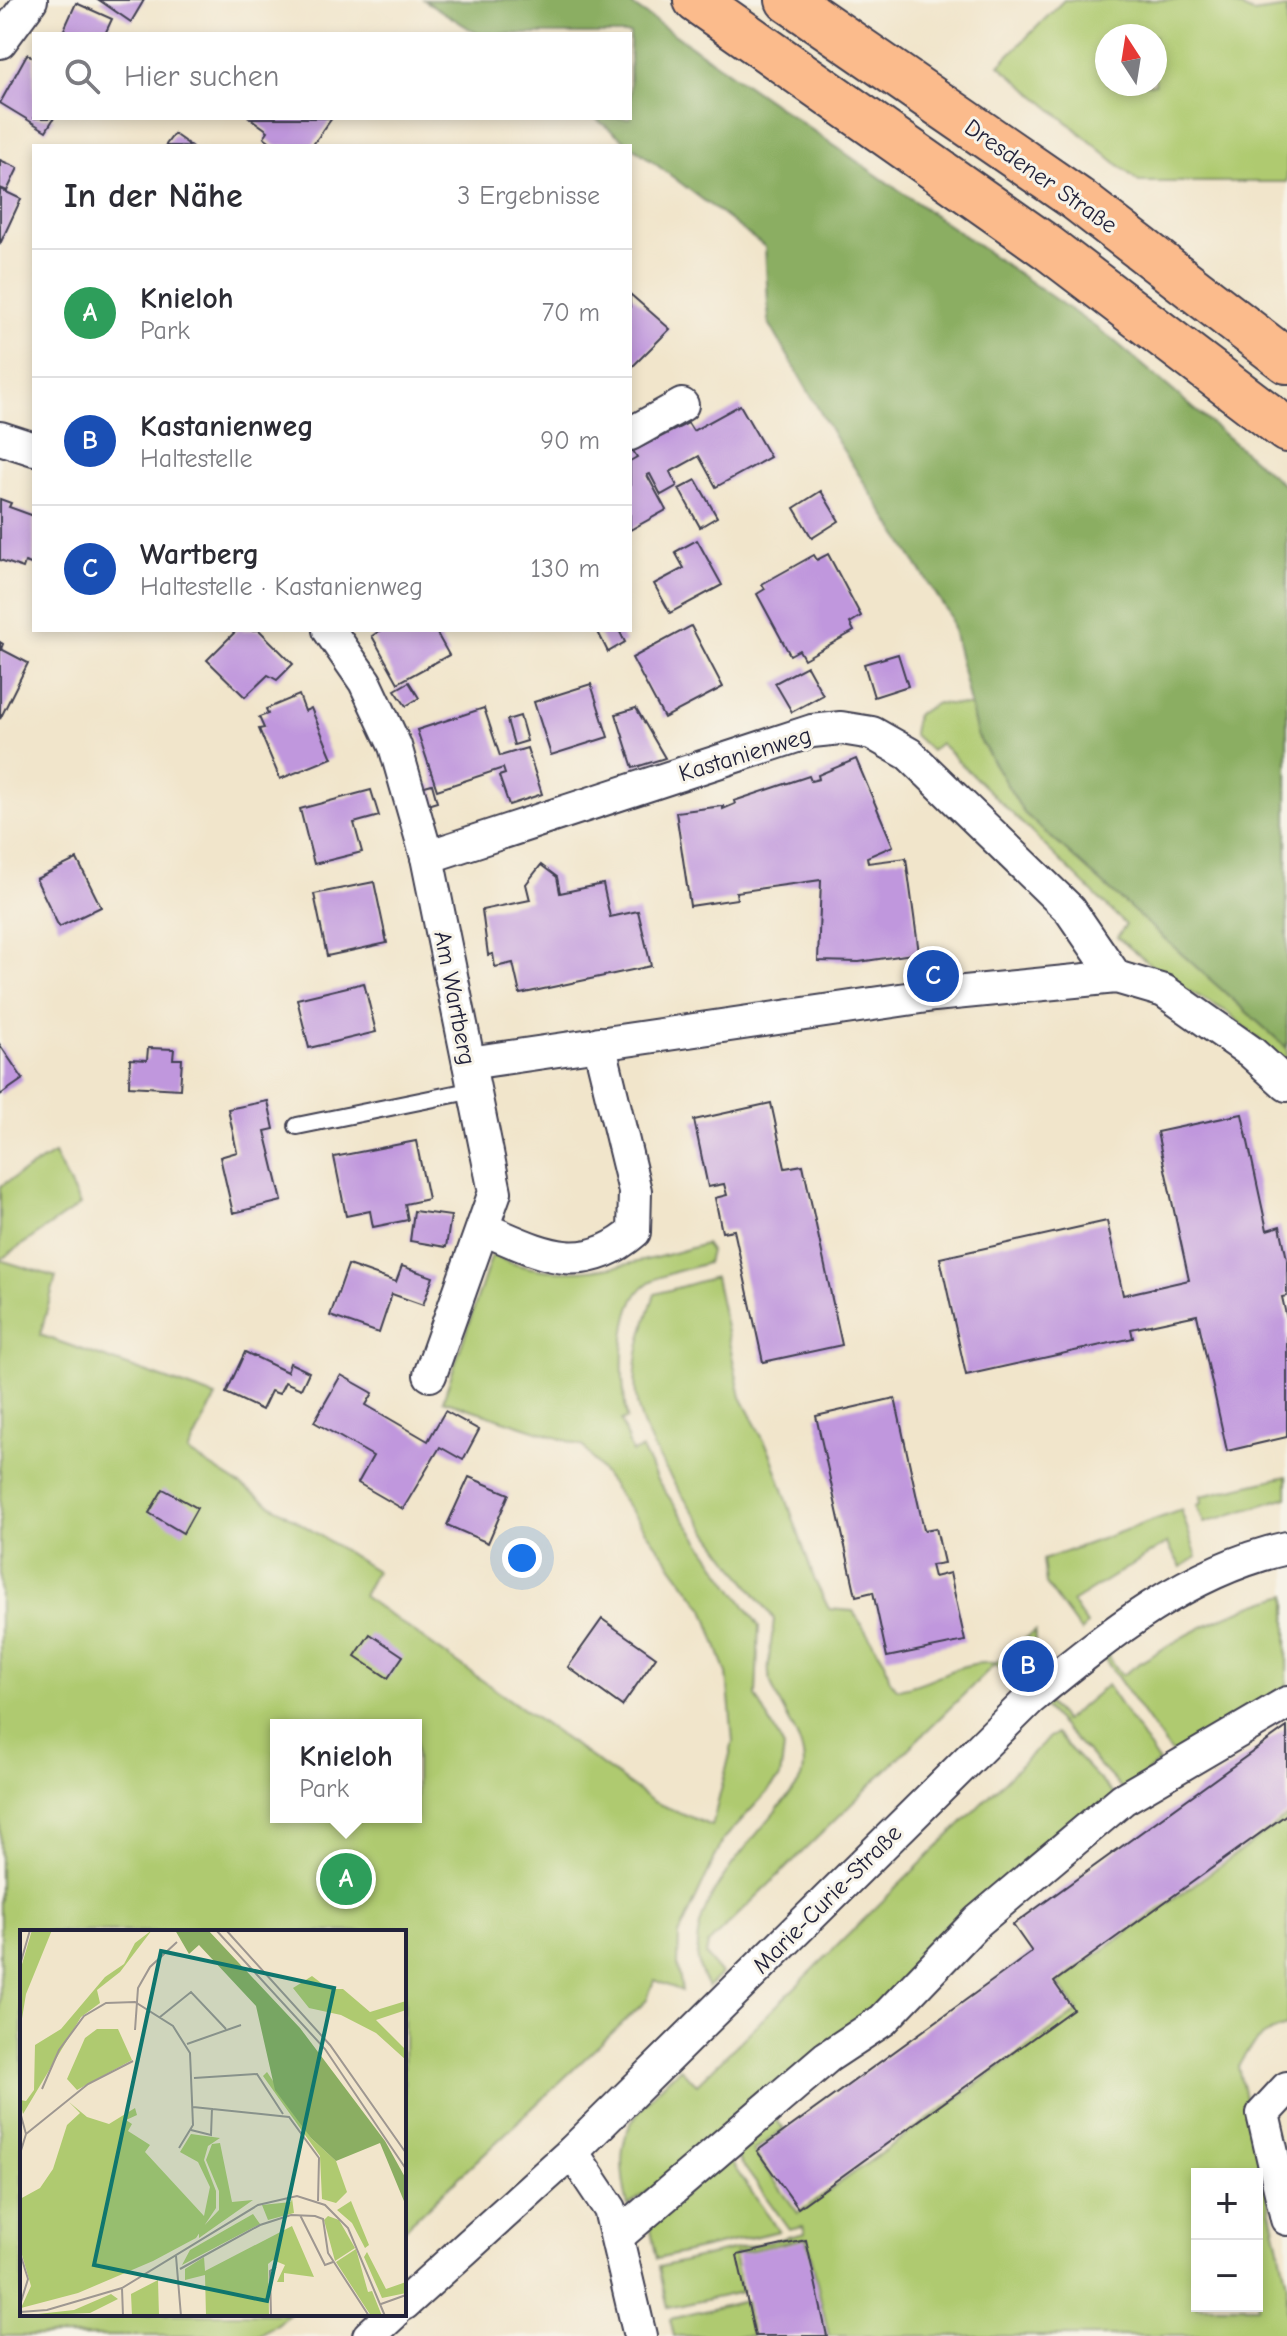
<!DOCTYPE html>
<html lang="de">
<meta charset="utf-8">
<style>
body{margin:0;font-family:"Comic Neue",sans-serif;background:#f2f2f3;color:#2b2b33}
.controls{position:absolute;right:24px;bottom:24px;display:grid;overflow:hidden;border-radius:0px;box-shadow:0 4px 12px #0003}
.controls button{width:72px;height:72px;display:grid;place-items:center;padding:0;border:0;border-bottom:2px solid #e1e1e2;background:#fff;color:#2b2b33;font:40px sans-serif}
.compass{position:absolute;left:1095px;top:24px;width:72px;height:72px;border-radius:50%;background:#fff;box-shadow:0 4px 12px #0003;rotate:348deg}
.you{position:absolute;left:522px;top:1558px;width:28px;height:28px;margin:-20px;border:6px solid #fff;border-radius:50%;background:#1a73e8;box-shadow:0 0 0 12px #1a73e833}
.badge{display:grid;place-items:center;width:52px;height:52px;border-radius:50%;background:#111827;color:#fff;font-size:26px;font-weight:700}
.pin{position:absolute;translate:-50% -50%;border:4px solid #fff;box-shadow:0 2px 8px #0006}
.popup{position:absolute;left:270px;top:1719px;width:152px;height:104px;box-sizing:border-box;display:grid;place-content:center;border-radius:0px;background:#fff;filter:drop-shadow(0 2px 6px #0005);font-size:26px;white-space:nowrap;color:#7c7c81}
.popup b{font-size:30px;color:#2b2b33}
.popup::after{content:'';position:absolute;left:50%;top:100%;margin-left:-16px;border:16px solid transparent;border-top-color:#fff}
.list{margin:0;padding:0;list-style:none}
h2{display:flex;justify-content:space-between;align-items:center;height:104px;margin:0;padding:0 32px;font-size:34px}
h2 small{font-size:26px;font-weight:400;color:#7c7c81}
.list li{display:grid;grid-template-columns:52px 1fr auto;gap:24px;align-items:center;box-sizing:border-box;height:128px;padding:0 32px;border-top:2px solid #e1e1e2}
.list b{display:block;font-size:30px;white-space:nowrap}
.list p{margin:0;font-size:26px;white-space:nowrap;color:#7c7c81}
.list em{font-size:26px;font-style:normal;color:#7c7c81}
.icon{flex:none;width:44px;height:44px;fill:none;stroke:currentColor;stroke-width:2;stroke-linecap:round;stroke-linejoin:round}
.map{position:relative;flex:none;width:1287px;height:2336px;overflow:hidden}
.search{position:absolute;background:#fff;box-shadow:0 4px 12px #0003;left:32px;top:32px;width:600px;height:88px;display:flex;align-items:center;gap:20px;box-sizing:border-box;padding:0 28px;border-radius:0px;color:#7c7c81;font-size:30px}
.panel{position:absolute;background:#fff;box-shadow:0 4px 12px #0003;left:32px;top:144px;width:600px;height:488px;border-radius:0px}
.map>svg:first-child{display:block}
.green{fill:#afca70;stroke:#687656;stroke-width:2;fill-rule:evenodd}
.forest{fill:#8bae62;stroke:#56684e;stroke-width:2}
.building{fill:#c097dd}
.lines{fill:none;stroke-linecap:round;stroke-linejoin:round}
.lane-casing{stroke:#413f51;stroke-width:20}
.street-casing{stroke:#413f51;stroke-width:36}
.primary-casing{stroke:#413f51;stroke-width:48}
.lane{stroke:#fff;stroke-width:16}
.street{stroke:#fff;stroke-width:32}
.primary{stroke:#fbbb8c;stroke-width:44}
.labels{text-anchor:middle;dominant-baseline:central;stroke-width:6;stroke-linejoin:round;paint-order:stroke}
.street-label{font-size:24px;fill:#22223b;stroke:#f7f3e8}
.inset-road{fill:none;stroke:#9e9791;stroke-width:2}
.view{fill:#0f766e;fill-opacity:0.15;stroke:#0f766e;stroke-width:4}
.inset-edge{fill:none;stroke:#22223b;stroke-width:4}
</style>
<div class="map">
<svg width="1287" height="2336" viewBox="0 0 1287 2336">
<rect width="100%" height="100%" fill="#f7f3e8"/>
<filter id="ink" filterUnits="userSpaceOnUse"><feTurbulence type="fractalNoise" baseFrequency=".0125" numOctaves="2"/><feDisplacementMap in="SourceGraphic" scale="16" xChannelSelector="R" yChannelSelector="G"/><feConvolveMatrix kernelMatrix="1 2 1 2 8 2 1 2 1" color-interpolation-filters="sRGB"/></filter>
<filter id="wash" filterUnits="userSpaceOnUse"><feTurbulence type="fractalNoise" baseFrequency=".006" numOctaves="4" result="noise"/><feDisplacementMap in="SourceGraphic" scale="32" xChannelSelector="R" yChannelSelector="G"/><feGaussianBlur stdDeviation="1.8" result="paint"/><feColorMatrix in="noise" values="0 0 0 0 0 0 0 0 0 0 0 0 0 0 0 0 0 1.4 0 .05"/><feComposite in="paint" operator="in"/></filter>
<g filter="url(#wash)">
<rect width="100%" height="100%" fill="#f1e5cb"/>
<g class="green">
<path d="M1064,0H1224L1253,13L1287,8V182H1139L999,65ZM1107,36H1155V84H1107Z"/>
<path d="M937,703L970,706L977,735L1024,813L1287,1048V1064L1226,1011L1170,981L1117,937L1126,925L940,743L931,751L913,734L916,715Z"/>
<path d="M54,1154L80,1205L0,1260L56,1277L40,1335L216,1397L188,1452L376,1571L363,1596L654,1802L712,1826L733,1742L727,1674L704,1609L583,1446L443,1400L492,1255C558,1288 639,1263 705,1244L710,1251L707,1263C689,1269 664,1273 648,1283C615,1305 622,1386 627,1419L621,1421L632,1453L642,1449L657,1480L759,1626L756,1696L784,1748L780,1778L723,1840L679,1935L678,1967L682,1991L654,1980L647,2000L404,2229V1932H22V2314H290L260,2336H0V1186ZM276,1725H416V1817H276Z"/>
<path d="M715,1277L741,1397L770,1452L815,1581L829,1609L853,1611L885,1662L890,1681L898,1689C936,1683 955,1660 995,1663L1035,1631L1034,1666L1015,1683L995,1664L708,1944L706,1956L721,1974L708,1987C669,1923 742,1854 779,1807C786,1798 798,1787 802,1778C813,1743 774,1707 769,1674C767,1658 773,1636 774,1619C736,1566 641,1457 636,1396C633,1360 643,1327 655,1294Z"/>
<path d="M1287,1476V1497L1204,1523L1197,1505L1202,1503L1201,1496Z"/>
<path d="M1181,1510L1197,1557L1181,1567L1167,1543L1072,1602L1087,1625L1081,1632L1046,1584L1043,1560Z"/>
<path d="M1287,1595V1691L1178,1755L1170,1752L1104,1658L1107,1655L1122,1675C1173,1640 1227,1610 1287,1595Z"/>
<path d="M1107,1685L1159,1762L1124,1791L1042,1705L1047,1702L1064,1721Z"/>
<path d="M1056,1734L1117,1798L881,2012L628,2206C612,2135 628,2117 680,2068L697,2084L1049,1737Z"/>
<path d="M1287,1817V2026C1263,2032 1249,2045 1238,2067L1287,2283V2336H829L807,2238L734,2254L742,2292L668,2308L659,2267L805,2233L803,2226L789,2229L735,2154L771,2114L784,2129L753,2151L798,2213L1078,2011L1058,1983ZM1197,2174H1257V2306H1197Z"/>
<path d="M727,2157L779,2231L657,2259L650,2226Z"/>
<path d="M745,2301L752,2336H674L670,2319Z"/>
</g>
<path class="forest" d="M424,0H625L1111,338L1287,488V1048L1024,813L977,735L950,616L834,436L769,323L765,247L595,118H630V34H478Z"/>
<g id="blocks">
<g class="building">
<path d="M99,0H144L131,22Z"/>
<path d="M76,3L112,19L105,34H62Z"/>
<path d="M27,54L34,58V118H54L46,131L0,103Z"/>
<path d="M250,118H332L312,146H276L264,137L268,131Z"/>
<path d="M174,134L191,146H165Z"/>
<path d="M0,160L18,168L7,191L0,188Z"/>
<path d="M0,189L21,199L0,244Z"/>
<path d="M630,294L670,329L630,369Z"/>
<path d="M740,405L770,457L716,487L699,456L670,472L677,486L661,495L650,474L647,475L666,510L630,530V461L637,457L633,451L688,423L693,431Z"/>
<path d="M696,480L717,517L700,527L679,489Z"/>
<path d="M821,491L839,521L812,538L794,508Z"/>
<path d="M0,499L11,503L9,507L34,516V565L25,562L23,568L0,560Z"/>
<path d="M697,540L722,585L670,613L654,584L684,568L675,552Z"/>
<path d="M828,554L861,616L850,623L854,631L804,659L799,650L790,655L757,594L765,589L762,584L814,555L817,560Z"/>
<path d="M691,626L723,687L664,718L632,658Z"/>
<path d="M237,630H259L293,664L277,680L268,675L245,697L207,660Z"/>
<path d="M381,630H435L449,655L398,683L372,636Z"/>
<path d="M597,630H619L625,642L608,652Z"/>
<path d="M0,642L3,644L1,649L28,663L0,719Z"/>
<path d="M898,654L908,686L874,697L864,664Z"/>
<path d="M807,666L823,695L792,712L775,683Z"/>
<path d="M409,682L419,698L406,706L395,690Z"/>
<path d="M591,684L608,737L551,755L534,702Z"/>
<path d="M299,695L305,711L311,708L332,758L280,779L259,729L264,728L259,717L268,714L266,709Z"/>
<path d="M484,708L500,756L527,748L542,794L509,805L499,776L505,774L503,768L437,790L417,730Z"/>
<path d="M636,708L665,758L633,768L616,714Z"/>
<path d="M520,716L527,741L514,745L507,720Z"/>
<path d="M856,759L893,846L867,857L868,863L906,858L919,953L859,962L818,961L821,880L736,892L737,899L690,906L676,812L723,806V809L735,804L734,801L809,776L811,781L819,779L818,775Z"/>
<path d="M432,784L437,802L427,805L421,787Z"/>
<path d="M371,790L379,816L354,823L362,852L314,864L300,809Z"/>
<path d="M77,859L101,907L59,927L36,879Z"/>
<path d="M541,865L557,877L560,893L603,884L610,917L638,911L651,966L520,994L513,963L495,967L493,954L488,955L482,910L530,900L526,884Z"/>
<path d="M374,882L387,943L327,956L314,894Z"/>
<path d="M364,983L376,1032L309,1048L297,999Z"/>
<path d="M0,1045L23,1079L0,1095Z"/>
<path d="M148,1048L174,1049L173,1059H182L180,1089L129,1086L130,1059L147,1060Z"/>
<path d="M268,1101L274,1129L265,1131L282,1201L233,1213L220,1157L237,1152L228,1109Z"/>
<path d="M771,1103L785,1168L803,1165L842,1345L763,1362L734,1230L722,1232L715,1198L727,1195L724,1184L708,1187L694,1120Z"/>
<path d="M1242,1114L1267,1230L1280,1226L1287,1259V1296L1282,1297L1287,1319V1437L1227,1451L1197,1315L1131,1329L1133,1338L966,1375L940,1258L1107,1221L1123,1295L1189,1280L1157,1132Z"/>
<path d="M416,1141L428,1199L405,1204L408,1220L373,1227L370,1211L346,1216L334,1157Z"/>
<path d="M414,1211L451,1216L446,1247L410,1241Z"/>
<path d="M348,1265L396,1282L402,1266L433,1277L423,1305L392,1294L379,1333L330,1316Z"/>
<path d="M245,1352L287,1372L290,1363L309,1372L301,1389L285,1382L279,1394L271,1391L262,1410L226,1393Z"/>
<path d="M341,1375L373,1393L366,1405L428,1441L445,1411L479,1430L463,1460L440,1447L403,1509L358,1483L373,1456L314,1422Z"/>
<path d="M895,1398L924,1530L936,1528L944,1563L931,1565L934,1577L950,1573L965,1641L887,1657L873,1592L856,1596L816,1416Z"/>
<path d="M469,1477L509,1494L488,1543L447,1525Z"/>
<path d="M163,1489L197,1508L183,1533L149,1513Z"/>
<path d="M602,1619L656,1657L622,1706L568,1667Z"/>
<path d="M370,1634L403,1656L388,1678L355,1656Z"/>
<path d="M1287,1727V1814L1054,1982L1073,2009L798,2208L757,2151L1032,1952L1013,1925Z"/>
<path d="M806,2240L827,2336H755L737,2255Z"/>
</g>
</g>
</g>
<g filter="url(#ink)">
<use href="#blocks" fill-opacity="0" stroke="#413f51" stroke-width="2"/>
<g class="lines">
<g class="lane-casing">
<path id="lane" d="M297,1126L474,1090"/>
</g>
<g class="street-casing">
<g id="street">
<path d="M0,42L31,0"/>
<path d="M630,434L682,405"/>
<path d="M0,438L34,449"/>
<path d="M329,630L365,682L395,746L427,857L495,1192L430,1375"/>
<path d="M427,857L812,731L841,728L872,733L909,754L1070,910L1116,977"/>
<path d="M469,1063L934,995L1116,977L1164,991L1251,1052L1287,1085"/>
<path d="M484,1229C539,1252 581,1278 634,1232L635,1191L599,1043"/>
<path d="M1287,2088L1263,2114L1287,2219"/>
<path d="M572,2152L610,2209L640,2336"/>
<path d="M618,2236L827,2057L883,2020L978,1921L1123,1799L1287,1703"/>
<path d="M404,2304L572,2152L1030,1699C1107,1636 1187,1570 1287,1548"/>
<path d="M369,2336L393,2314"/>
</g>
</g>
<g class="primary-casing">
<g id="primary">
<path d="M696,0L1047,247L1287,430"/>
<path d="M788,0L1077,199L1287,361"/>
</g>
</g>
<use href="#lane" class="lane"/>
<use href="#street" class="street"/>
<use href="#primary" class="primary"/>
</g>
</g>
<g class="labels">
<g class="street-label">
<text transform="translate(1041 176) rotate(35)">Dresdener Straße</text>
<text transform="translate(745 754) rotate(-17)">Kastanienweg</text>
<text transform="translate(455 998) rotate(79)">Am Wartberg</text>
<text transform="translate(827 1899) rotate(-45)">Marie-Curie-Straße</text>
</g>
</g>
<g transform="translate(20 1930)">
<rect width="386" height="386" fill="#f1e5cb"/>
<path d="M12,0H32L6,64L0,101V41ZM132,0L100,42L77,60L80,73L61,87L3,184L0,170L6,171L14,160L15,115L41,99L85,47L104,34L115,13ZM292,46L309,59H323L350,82L386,71V80L356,90L386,120V130L356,103L321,85L289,78L273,58ZM77,99H98L112,130L57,160L47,149L65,108ZM247,142L291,208L316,231L327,262L316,273L302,269L300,226L243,146ZM49,172L67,187L89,194L115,178L117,185L106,190L112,194L108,201L130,215L125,222L184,286L190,257L178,232L160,222L171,204L200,208L188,216L184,230L196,261V278L176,308L133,331L58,363L1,378L11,356L0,318V269L20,258L33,239L47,195L60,183ZM200,213L212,272L233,270L179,308V301L199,280V261L186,230L192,214ZM272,268L274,283L248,290L242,275L271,272ZM331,271L349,315L345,318L332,293L317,280ZM233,284L240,294L162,335L170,320ZM308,286L319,290L335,318L315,331L304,290ZM272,296L294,347L264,343V352H257L265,335L253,330L248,334L249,386H186L185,345L165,350V339L184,327L185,341ZM336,319L348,362L352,361L362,386H351L316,332ZM347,322L366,359L386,352V363L362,368L344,327ZM138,350L139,386H112L111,364ZM91,364L98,369L70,383L0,386L54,380Z" fill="#afca70"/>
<path d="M155,0H188L280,98L365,211L386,249V276L360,213L316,231L291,208L255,160L236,76L179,15L169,24Z" fill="#8bae62"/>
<path class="inset-road" d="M196,0L305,119L386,239M206,0L310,115L386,223M0,35L10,0M140,87L171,62L206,99M115,100L118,58L130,37L157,12M167,114L221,95M174,148L237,144L263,184M22,159L39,120L64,86L86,73L115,72L153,96L170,123L173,195L159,218M173,177L269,187L299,228L298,271M0,182L6,204L0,224M171,200L191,205L192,178M6,204L68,154L113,131M280,285L305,335L313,332M0,323L8,349L0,375M156,326L161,386M160,339L240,295L271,285L295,286L303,289L308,323L349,386M102,358L103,386M361,374L386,365M0,382L27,380L102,358L238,275L277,266L305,275L328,298L365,386M251,386L250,341L256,337"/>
<path class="view" d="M141,21L314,58L247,371L74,335Z"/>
<rect width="386" height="386" class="inset-edge"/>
</g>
</svg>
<div class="controls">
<button>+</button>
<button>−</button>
</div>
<svg class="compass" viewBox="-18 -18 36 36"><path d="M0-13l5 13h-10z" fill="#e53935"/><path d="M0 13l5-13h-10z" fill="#7c7c81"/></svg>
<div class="you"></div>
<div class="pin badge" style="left:346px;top:1879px;background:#2e9e5b">A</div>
<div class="popup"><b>Knieloh</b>Park</div>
<div class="pin badge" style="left:1028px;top:1666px;background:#1a4fb4">B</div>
<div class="pin badge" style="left:933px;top:976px;background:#1a4fb4">C</div>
<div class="search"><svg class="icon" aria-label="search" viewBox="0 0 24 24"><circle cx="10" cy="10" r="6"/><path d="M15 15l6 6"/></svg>Hier suchen</div>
<section class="panel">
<h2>In der Nähe<small>3 Ergebnisse</small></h2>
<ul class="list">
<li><span class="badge" style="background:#2e9e5b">A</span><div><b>Knieloh</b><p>Park</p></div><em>70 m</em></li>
<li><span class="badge" style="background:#1a4fb4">B</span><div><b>Kastanienweg</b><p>Haltestelle</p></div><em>90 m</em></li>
<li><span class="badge" style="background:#1a4fb4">C</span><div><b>Wartberg</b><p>Haltestelle · Kastanienweg</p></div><em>130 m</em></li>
</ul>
</section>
</div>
